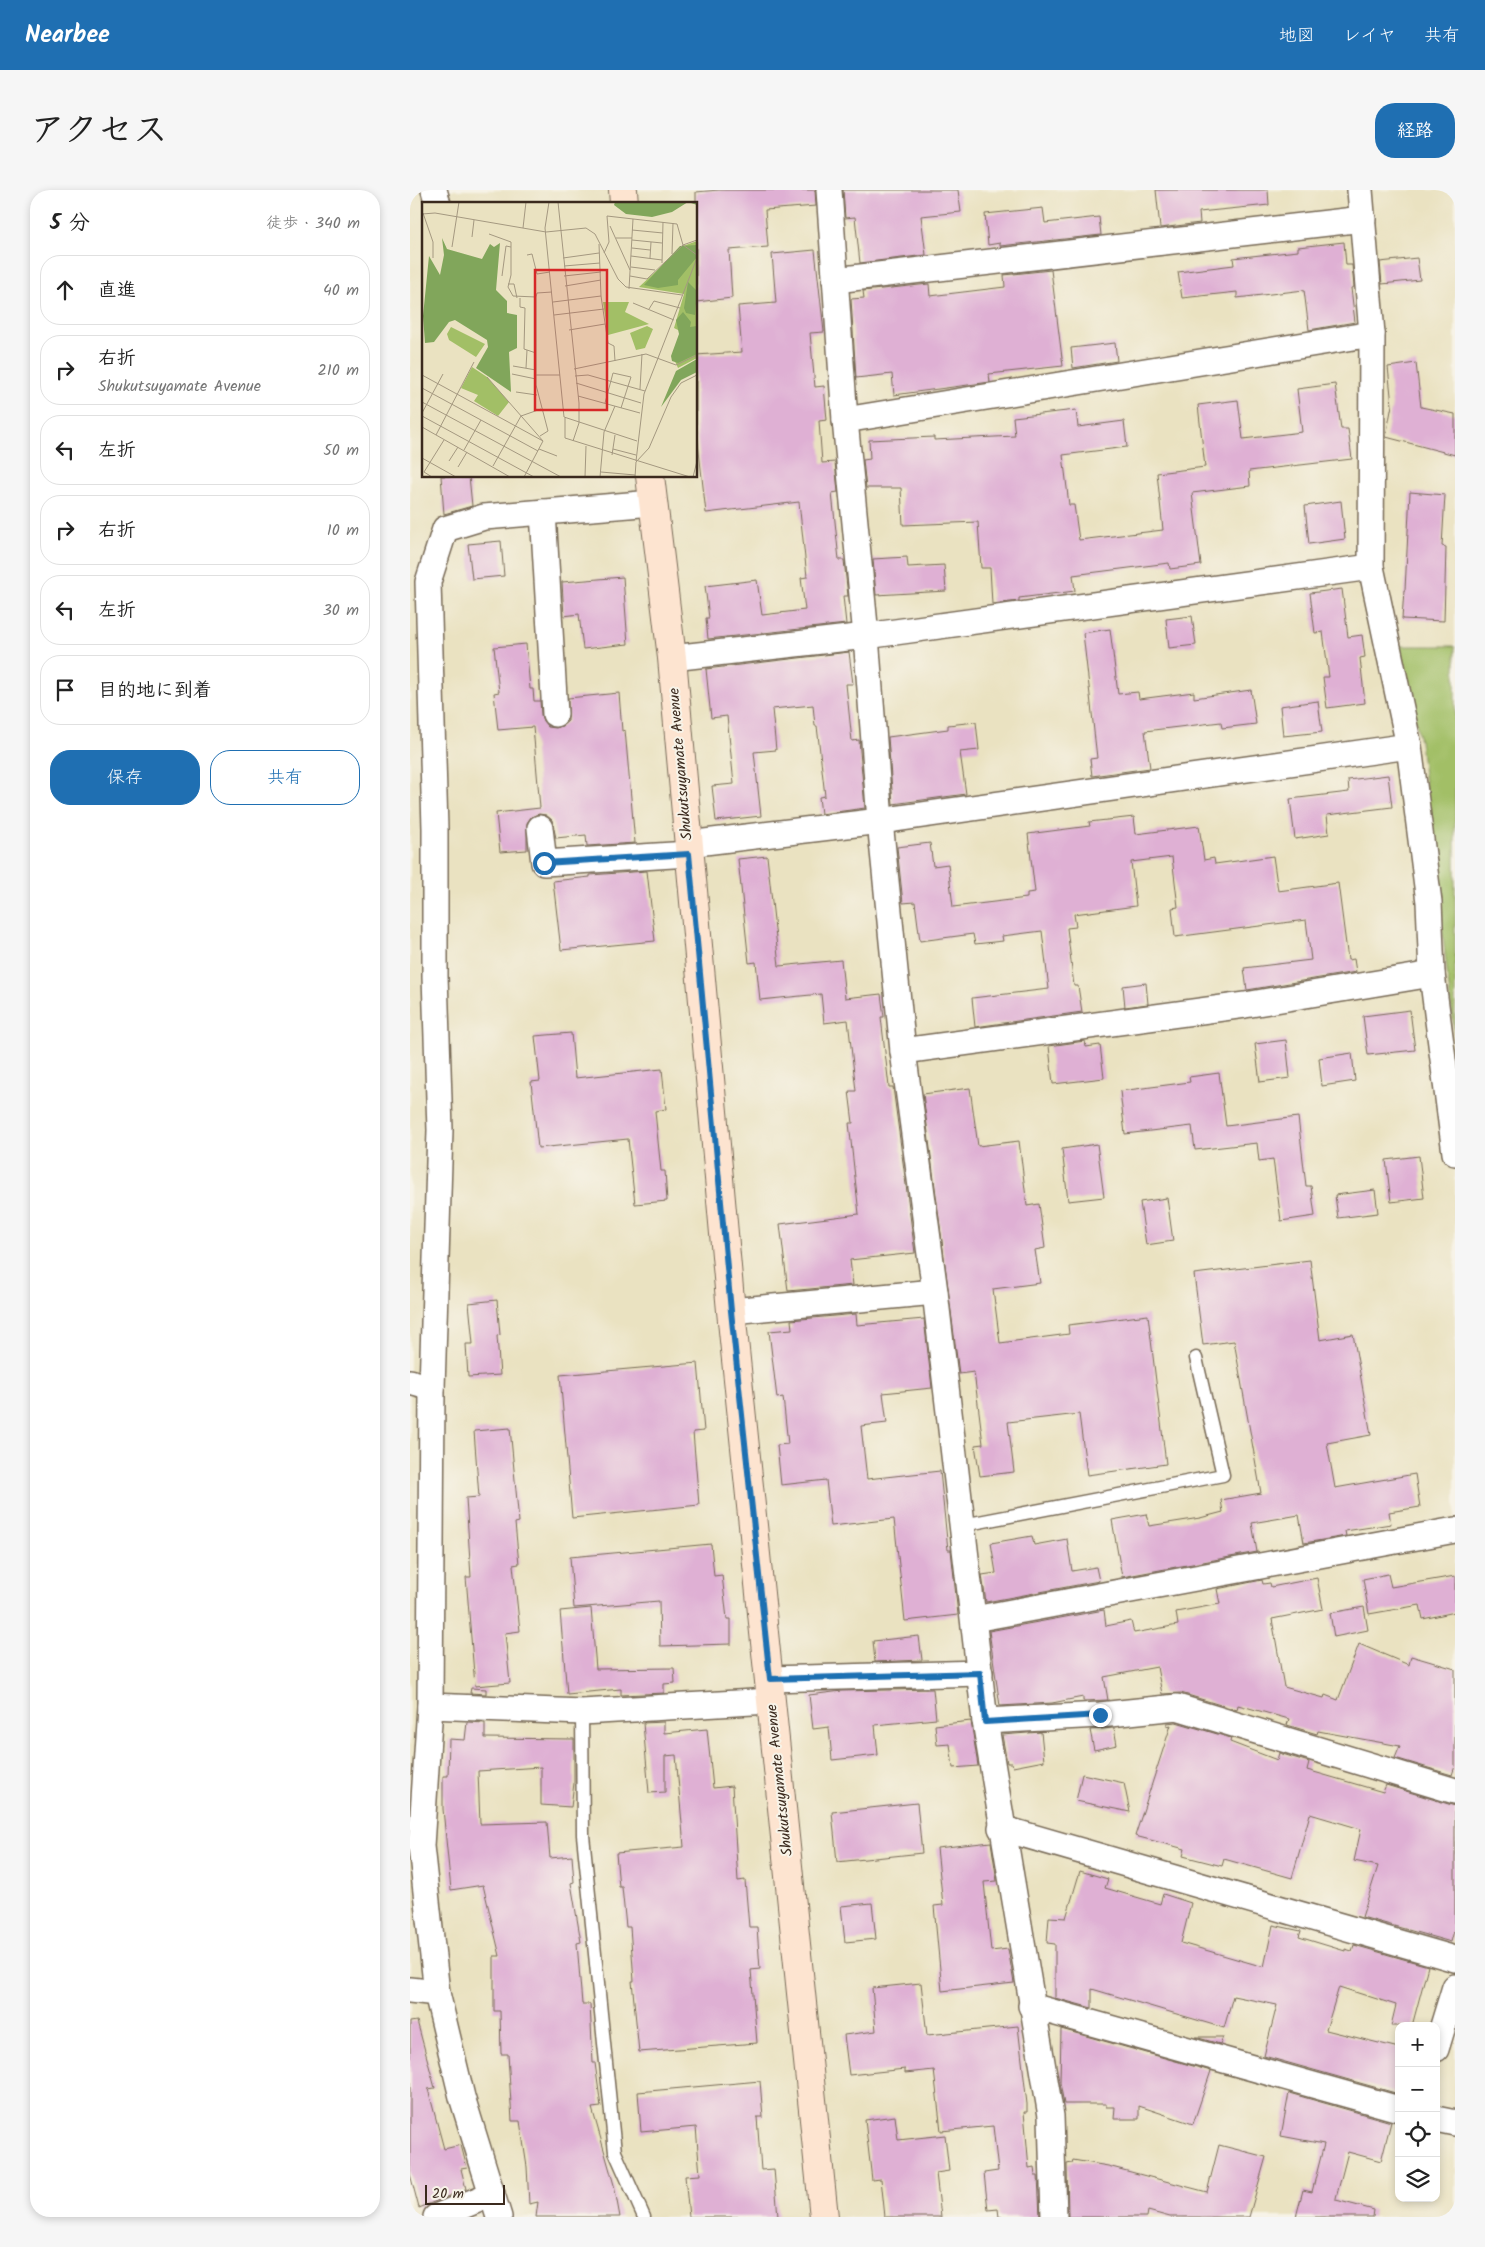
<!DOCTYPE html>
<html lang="ja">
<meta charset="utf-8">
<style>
body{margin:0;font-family:Kalam,"Klee One",sans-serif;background:#f6f6f6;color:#222}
.controls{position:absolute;right:15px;bottom:15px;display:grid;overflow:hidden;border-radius:10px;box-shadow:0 2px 8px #0003}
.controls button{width:45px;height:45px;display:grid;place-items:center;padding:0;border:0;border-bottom:1px solid #e0e0e0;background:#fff;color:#222;font:25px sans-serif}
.scale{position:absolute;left:15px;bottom:12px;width:80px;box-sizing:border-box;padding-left:5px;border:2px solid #3b2a1e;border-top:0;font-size:14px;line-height:18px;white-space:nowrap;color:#3b2a1e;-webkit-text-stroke:4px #f7f3e8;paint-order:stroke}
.stop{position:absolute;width:15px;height:15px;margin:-11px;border:4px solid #1f6fb2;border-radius:50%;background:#fff}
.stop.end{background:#1f6fb2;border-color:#fff;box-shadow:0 1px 5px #0008}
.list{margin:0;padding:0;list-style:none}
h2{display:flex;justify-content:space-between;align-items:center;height:65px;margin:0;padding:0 20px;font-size:21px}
h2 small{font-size:16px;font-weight:400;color:#767676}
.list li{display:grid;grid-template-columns:32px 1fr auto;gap:15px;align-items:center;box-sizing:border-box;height:70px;margin:0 10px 10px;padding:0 10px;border:1px solid #e0e0e0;border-radius:20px}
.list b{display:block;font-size:19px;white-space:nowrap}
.list p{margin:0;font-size:16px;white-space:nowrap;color:#767676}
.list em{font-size:16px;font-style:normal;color:#767676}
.actions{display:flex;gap:10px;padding:15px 20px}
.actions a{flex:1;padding:11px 0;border:1px solid #1f6fb2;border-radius:20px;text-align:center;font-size:18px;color:#1f6fb2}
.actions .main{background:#1f6fb2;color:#fff}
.icon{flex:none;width:28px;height:28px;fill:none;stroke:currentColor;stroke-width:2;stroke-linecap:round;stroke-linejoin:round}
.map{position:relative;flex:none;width:1045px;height:2027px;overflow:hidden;border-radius:20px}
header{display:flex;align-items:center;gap:30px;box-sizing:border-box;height:70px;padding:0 25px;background:#1f6fb2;color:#fff}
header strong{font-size:24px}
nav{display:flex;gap:28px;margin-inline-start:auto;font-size:18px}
.intro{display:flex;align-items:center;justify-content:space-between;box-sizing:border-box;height:120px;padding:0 30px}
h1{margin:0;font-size:35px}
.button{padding:12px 22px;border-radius:20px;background:#1f6fb2;color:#fff;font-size:18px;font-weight:700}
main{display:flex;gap:30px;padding:0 30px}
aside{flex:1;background:#fff;border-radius:20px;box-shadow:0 2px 8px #0003}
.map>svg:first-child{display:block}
.green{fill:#a2bf66;stroke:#6e7442}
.building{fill:#dfb0d4}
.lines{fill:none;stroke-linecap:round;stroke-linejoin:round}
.lane-casing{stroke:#786a57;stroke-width:15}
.street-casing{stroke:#786a57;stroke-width:28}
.secondary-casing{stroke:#786a57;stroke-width:30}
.lane{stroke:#fff;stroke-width:12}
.street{stroke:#fff;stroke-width:25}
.secondary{stroke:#fde4d0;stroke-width:28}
.route{stroke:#1f6fb2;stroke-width:6}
.labels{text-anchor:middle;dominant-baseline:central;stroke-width:4;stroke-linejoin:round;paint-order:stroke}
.street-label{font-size:15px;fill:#3b2a1e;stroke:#f7f3e8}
.inset-road{fill:none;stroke:#a49880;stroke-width:1}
.view{fill:#d62828;fill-opacity:0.15;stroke:#d62828;stroke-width:2.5}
.inset-edge{fill:none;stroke:#3b2a1e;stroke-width:2.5}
</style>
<header>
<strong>Nearbee</strong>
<nav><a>地図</a><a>レイヤ</a><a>共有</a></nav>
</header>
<div class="intro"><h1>アクセス</h1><a class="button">経路</a></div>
<main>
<aside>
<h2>5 分<small>徒歩 · 340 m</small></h2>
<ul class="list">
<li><svg class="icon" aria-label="ahead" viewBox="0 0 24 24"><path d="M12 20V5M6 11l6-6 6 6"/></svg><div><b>直進</b></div><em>40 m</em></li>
<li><svg class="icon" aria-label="right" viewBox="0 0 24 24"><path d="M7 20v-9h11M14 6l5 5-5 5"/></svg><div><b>右折</b><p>Shukutsuyamate Avenue</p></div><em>210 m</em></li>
<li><svg class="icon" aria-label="left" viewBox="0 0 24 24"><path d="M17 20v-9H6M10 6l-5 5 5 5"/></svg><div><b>左折</b></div><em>50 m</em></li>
<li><svg class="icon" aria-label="right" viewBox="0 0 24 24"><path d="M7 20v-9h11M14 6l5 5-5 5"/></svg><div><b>右折</b></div><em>10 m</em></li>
<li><svg class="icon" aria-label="left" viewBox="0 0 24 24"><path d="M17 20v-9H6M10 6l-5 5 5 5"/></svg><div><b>左折</b></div><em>30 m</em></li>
<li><svg class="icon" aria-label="arrive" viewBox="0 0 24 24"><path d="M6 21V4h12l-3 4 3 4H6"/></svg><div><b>目的地に到着</b></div></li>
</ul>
<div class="actions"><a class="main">保存</a><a>共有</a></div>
</aside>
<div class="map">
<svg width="1045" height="2027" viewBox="0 0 1045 2027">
<rect width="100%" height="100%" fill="#f7f3e8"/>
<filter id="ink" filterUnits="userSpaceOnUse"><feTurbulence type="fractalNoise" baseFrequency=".02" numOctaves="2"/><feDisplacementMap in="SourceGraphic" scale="10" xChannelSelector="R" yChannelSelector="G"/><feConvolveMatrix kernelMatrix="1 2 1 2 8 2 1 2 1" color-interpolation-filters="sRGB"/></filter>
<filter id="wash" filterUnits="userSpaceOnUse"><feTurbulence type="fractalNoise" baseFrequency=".0096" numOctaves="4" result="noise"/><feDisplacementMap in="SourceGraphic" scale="20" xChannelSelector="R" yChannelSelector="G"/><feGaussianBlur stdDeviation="1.12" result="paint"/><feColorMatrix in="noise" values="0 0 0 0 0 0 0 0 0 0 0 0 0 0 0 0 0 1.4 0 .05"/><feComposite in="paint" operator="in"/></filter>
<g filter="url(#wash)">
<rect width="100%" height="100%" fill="#eae2c1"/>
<path class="green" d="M989,456H1045V849L1010,551Z"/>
<g id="blocks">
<g class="building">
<path d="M309,0H405L406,16L355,20L358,57L319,60L322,108L286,112V2Z"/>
<path d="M433,0H548L551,22L511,26L516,65L450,73L445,27L435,28Z"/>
<path d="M746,0H858L859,15L789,22L790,33L750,38Z"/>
<path d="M633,18L635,33L689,27L691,45L590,56V53L578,55L575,24Z"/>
<path d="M934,52L936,75H942L944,97L941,98L945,132L899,140L894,100L827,108V102L772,108L768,82L824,75L823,68L888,61V57Z"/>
<path d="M405,60L414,142L400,143L405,197L414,196L417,230L409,231L412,273L425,272L428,302L422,303L429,370H434L438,406H433L436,434L298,449L296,428H299L295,396L347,390L352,425L395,420L391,388L397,387L389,312L296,323L286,235V165L332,162L328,116L366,113L362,64Z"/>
<path d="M1007,68L1010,90L972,94L970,72Z"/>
<path d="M641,80L653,176L579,184L580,192L484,205L482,184L446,188L441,109L454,108L453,101L519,94L520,106L595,97L594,85Z"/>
<path d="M705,153L707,171L663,178L661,158Z"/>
<path d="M1006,173L1011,217L1045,224V265L976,247L982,215L978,177Z"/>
<path d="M925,194L931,239H938L942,269L839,281L840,296L782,303L791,375L760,379L759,373L663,385L665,401L609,408V411L582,414L580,378H571L568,332L493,335L491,298H456L453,270L460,269L459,250L524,247V250L605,246L603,227L666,220L668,237L714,231L717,257L653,265L659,315H664L669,350L753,340L747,283L795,277L788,215L828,210L833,249L892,242L887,199Z"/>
<path d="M31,286H59L62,316L34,324Z"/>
<path d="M1000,302L1035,305L1032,356L1036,357L1034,431L992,429L994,400H995Z"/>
<path d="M931,311L935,349L899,354L895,316Z"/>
<path d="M91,351L94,386L62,389L58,354Z"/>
<path d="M497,367L498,377L534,375L536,401L466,405L463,369Z"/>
<path d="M213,387L218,454L173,459L169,424L154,426L152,392Z"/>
<path d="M932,399L938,447L952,445L955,467L950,468L955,513L917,518L913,487H919L913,442L905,443L900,403Z"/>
<path d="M782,426L786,455L759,458L756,429Z"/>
<path d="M700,439L708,504L728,502L729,509L784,502V508L841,500L846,534L812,538L811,532L735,541L740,578L682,586L680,569L687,568L673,443Z"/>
<path d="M116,454L120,499H123L124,511H130L131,525L133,531L138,537L146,538L152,536L158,531V508L209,503L212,541L215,540L225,653L177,656L176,645L146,648L142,630L136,625L129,624L121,627L117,633V660L90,662L86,623L130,618L123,537L88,540L84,503L89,502L84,457Z"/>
<path d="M439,462L443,494H436L442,551L449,550L455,618L411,624L409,607L415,606L407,536H405L403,515L362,519L366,560L344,562L351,626L306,631L302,596L324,594L317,526L301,528L296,479Z"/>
<path d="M908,511L912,542L873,546L870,516Z"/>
<path d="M566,532L569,560L550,562L556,604L483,614L478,547L538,539V535Z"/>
<path d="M978,585L982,617L917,625L919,644L885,649L880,609L939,602L938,590Z"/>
<path d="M724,627L726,644L789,636L794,670L804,668L805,674L863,666L868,701L928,693L938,770L944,769L946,782L837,800L834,778L901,770L896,730L765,747L762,718L768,717L762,667L721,672L726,716L664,724L666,737L657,738L664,796H668L672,822L565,837L562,808L639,799L632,741L592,746L593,751L565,754L563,744L510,751L505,712L493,713L487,657L520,653L523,676L538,674L543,717L617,708V703L625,702L618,644L680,636L679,632Z"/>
<path d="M357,666L369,776L431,770L435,808L471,804L474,827H471L479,897H483L505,1063L440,1070L443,1095L378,1101L370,1034L449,1024L439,933H443L439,901H446L438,830L414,833L411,804L350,810L346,772L339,773L328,669Z"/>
<path d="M237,681L245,751L151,760L143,691L180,687V685Z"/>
<path d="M736,793L738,814L715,817L713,796Z"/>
<path d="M1000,820L1005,860L958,865L953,826Z"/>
<path d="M161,843L165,888L252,879L256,919L245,921L251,981H255L257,1011L225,1014L218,949L128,958L121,892L130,891L125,846Z"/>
<path d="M876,850L880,888L850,892L845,854Z"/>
<path d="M675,851L676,857L690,855L694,888L643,894L639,856Z"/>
<path d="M942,863L945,891L912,896L909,868Z"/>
<path d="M809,883L816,936L888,927L896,996H901L905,1026L871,1031L863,969L849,971L847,953L785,960L782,936L715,944L710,901L780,892L779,887Z"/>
<path d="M560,898L568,956L609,951L617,1016L629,1014L635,1058L625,1060L630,1093L583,1099L590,1153L659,1144L658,1135L738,1125L756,1274L677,1285L669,1224L598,1232L604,1282L570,1286L565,1255L573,1254L564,1182L549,1184L513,904Z"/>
<path d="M687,954L694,1007L658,1011L652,959Z"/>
<path d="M1009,966L1014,1008L981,1012L976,970Z"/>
<path d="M965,1000L968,1023L928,1028L925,1005Z"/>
<path d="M757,1008L763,1051L736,1055L730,1012Z"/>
<path d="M900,1070L910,1150L943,1144L961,1245L917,1253L925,1298L1005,1284L1010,1317L979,1322L981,1334L935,1341L936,1346L894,1353L889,1325L842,1333L847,1362L712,1387L702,1330L736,1324L739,1336L790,1328L813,1322L811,1310L851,1303L824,1151L793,1155L784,1084Z"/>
<path d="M87,1110L90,1145L87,1146L90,1185L58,1187L56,1154H63L59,1113Z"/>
<path d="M446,1124L447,1135L514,1129L522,1198L473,1203L477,1233L451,1236L457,1289L530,1281L538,1360H541L548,1425L495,1431L484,1329L421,1336L416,1290L371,1295L367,1255L378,1254L373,1207L367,1208L359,1141L382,1139L381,1130Z"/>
<path d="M288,1173L294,1241L283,1242L289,1315L162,1328L150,1185Z"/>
<path d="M100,1238L109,1332L105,1333L109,1374L103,1375L110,1441L95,1443L100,1493L65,1496L56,1387H61L56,1308L69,1307L64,1241Z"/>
<path d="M622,1346L624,1355L657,1349L662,1381L686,1377L689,1391L576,1412L572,1385L586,1383L581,1353Z"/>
<path d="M301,1354L304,1386L312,1385L317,1429H321V1454L250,1456L249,1411L164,1418L160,1367Z"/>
<path d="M978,1384L981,1397L1045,1386V1422L1013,1429L1010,1415L959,1424L953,1389Z"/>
<path d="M907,1388L913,1419L862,1429L874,1497L914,1508L915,1505L928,1510L949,1454L999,1475L1001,1466L1045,1479V1576L1042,1585L985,1568L990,1556L908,1541L907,1544L877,1535L879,1529L828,1515L827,1520L771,1503L752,1504L747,1477L694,1487L698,1510L673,1511V1507L642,1513L590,1516L579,1441L694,1420L696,1436L721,1431L724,1443L768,1435L766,1422L810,1414L807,1399L852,1390L853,1394L860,1393L861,1397Z"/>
<path d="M954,1417L958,1440L924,1447L920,1423Z"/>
<path d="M181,1418L186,1479L264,1478L265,1493L254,1494V1503L211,1505V1499L157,1504L150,1421Z"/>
<path d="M509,1446L512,1470L465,1472L463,1451Z"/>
<path d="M61,1498L76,1499V1504L60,1503Z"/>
<path d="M523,1499L526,1529L465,1535L468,1565L422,1570L419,1537L403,1539L399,1505L432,1501Z"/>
<path d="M561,1531L568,1576L543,1578L540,1554L527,1555L525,1535Z"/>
<path d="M57,1532L75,1533V1548L164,1549V1593L161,1617L131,1615V1577L68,1581L70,1634L137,1632L140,1668L162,1666L164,1692L161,1693L171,1752L167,1753L172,1814H180L183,1873H185L191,1917L182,1918L204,1995L210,2027H126L128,2012L119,2014L117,1977L110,1931H102L98,1864H91L90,1821H84V1766H90L73,1695L41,1700L33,1619V1586H38L39,1549L55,1550Z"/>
<path d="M254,1532V1543L297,1539L303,1598L322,1596L328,1691L335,1690L339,1737H347L350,1779L341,1780L347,1853L229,1862L222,1791H224L220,1737H216L212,1697H209L206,1663L274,1657L266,1565L255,1566V1602L239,1603L233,1533Z"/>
<path d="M766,1532L821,1548L820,1552L867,1570L869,1563L899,1572L897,1580L973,1602L976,1595L1045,1616V1737L1041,1752L952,1727L968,1676L944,1671L951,1639L900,1624L882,1688L814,1669L812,1676L773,1666L775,1659L725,1646L761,1535L757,1536V1533Z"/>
<path d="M704,1538L707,1555L684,1560L680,1540Z"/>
<path d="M631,1542L634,1571L603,1577L602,1573H597L592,1545Z"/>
<path d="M672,1584L714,1593L720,1622L666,1611Z"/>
<path d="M507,1613L512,1663L427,1672L422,1622Z"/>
<path d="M581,1652L587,1691L574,1692L581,1761L598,1759L604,1793L532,1801L524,1716L533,1715L527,1658Z"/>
<path d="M670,1681L698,1689L695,1698L750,1714L753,1704L781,1713L771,1753L854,1777L863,1735L891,1741L889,1747L935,1761V1759L942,1761L944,1755L1018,1776L1002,1836H981L986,1815L929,1797L916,1840L989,1858V1904L854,1866L867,1815L823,1806L814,1838L682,1799V1818L645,1808V1754L637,1753L639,1727L656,1728Z"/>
<path d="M462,1713L466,1749L435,1752L431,1716Z"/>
<path d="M511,1793L517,1845L608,1836L617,1914V1922H614L619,1978L624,1977L625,1986H628L630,2027H589L588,2019L578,2020L574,1983L588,1981L583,1936L531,1941L524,1880L495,1883V1879L439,1885L434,1845L466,1841L462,1798Z"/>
<path d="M7,1831L25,1898L18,1899L34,1959L51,1955L57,1978L51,1979L56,1999L9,2018L0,1984V1832Z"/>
<path d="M651,1839L801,1881L783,1934L729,1916V1929H704L705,1917H696V1914H654L650,1893Z"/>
<path d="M785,1847H813L810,1854Z"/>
<path d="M350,1891L353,1927H347L351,1980L364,1979L368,2027H279L275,1986L290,1985L286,1937L231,1942L228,1902Z"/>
<path d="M879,1903L981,1932L971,1971L938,1962L926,2008V2010L964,2020L963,2027H886L893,2000L902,2002L914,1954L871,1946Z"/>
<path d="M485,1926L488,1950L535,1945L539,1981L526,1983L531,2027H475L471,1989L462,1990L455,1930Z"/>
<path d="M809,1955L856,1967L839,2027H760L738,2021L737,2027H658L657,1974L662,1973L663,1970L698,1976L797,2002Z"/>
</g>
</g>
</g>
<g filter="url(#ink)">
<use href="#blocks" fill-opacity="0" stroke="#786a57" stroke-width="1"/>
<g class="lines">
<g class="lane-casing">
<g id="lane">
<path d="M553,1335L813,1285L786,1168"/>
<path d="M172,1522L173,1645L205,1962L234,2027"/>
</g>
</g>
<g class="street-casing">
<g id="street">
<path d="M24,0L28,14"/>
<path d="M419,0L435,230L456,446L470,631L493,861L525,1102L575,1531L641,1926L644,2027"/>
<path d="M950,0L962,144L961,377L999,556L1019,712L1022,784L1045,963"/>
<path d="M425,90L953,29"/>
<path d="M435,230L962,144"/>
<path d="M133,322L145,524"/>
<path d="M262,468L456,446L961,377"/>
<path d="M130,638L134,673L279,664"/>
<path d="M278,654L470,631L999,556"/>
<path d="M493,861L835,815L1022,784"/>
<path d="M321,1121L525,1102"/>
<path d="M0,1192L22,1198"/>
<path d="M564,1429L1045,1340"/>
<path d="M360,1489L570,1483"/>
<path d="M20,1516L172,1522L361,1511"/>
<path d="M575,1531L690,1525L767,1517L1045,1601"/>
<path d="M591,1638L1045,1769"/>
<path d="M0,1800L27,1803"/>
<path d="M621,1816L989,1919"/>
<path d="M1026,1859L1045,1797"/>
<path d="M1026,1929L1045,1933"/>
<path d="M26,2027L82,2004"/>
<path d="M89,2027L52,1907L27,1803L11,1656L20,1516L22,1198L30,940L25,786V639L18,392L35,339L74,327L243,313"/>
</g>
</g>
<g class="secondary-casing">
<g id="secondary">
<path d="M213,0L214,14"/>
<path d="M240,286L262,468L321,1121L414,2027"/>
</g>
</g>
<use href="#lane" class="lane"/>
<use href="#street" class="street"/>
<use href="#secondary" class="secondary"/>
</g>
</g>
<g class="lines" filter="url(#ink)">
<path class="route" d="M134,673L279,664L321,1121L360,1489L570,1483L575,1532L690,1525"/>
</g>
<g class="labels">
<g class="street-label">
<text transform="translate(271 574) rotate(-95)">Shukutsuyamate Avenue</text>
<text transform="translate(370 1590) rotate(-96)">Shukutsuyamate Avenue</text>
</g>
</g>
<g transform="translate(12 12)">
<rect width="275" height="275" fill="#eae2c1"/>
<path d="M275,39V156L256,166L252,157L264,132L252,126L262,92L217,85L261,44ZM181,100H207L203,110L227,122L186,133ZM225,124L231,127L223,146L214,148L208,131ZM29,125L63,142L54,155L27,138L25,132ZM50,165L65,175L87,200L76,214L52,199L56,193L39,186Z" fill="#a2bf66"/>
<path d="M193,0H275V3L266,0L250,10L230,15L204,12L192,3ZM20,36L25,47L60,57L68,42L72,45L78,41L74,88L85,99V111L95,113V146L87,150L89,190L54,166L66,145L65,138L33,118L27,120L12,140L3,141L1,114L7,54L18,73L22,53ZM275,43V55L256,78V83L236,86L222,83L258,44ZM266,80L275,89L273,113L264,111L262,106ZM261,110L269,120L268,125L275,124V152L256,161L250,159L249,154L257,132L254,118ZM275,157V170L259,178L239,205L254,169Z" fill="#81a65b"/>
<path class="inset-road" d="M127,0L123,26L142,215L215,239M136,0L157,201V221L151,239M1,11L11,40V56M0,12L13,11L124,30L164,26L173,32L196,77L204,85L260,93M188,24L208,68M101,26L104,0M210,28L241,31M67,32L89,40V73L86,85L91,94L114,95L115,91L130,90M50,35L52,18M194,36H210M210,38L240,41M177,42L179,94L186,141L192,144L193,159M30,45L37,0M210,46L228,48M182,51L187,40L185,14L255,22L261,43L275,53M250,52L251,21M105,53L110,52L115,72L128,70M209,54L240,58M141,56L177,51M228,56L229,40M240,61L241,20M142,64L178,61M209,65L233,68M80,74L84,44L89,45M142,74L179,70M208,74L225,77L261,43L275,38M86,82H92L95,96M143,84L179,78M207,87L211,17M114,95V183L126,229L118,234M98,96V105L103,106L102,147L114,151M131,100L179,94M211,101L252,118M227,107L232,99L258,106M132,113L182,107M147,128L183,122M91,164L114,168M104,166L105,148M152,167L224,152L254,163L275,153M90,172L114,177M0,173L121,239M114,173H138M153,174L166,173L223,189M65,175L121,239L102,275M154,181L219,201M0,186L116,249M218,187L220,152M94,190L115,193M156,194L218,211M0,200L139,275M183,201L191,171L209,175L199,206M0,211L21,172M0,214L112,275M143,216V236L268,275M0,225L88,275M14,233L52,160M117,247L135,254M191,247L214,253M42,248L59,218M190,253L193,233M0,256L34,275M27,259L36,245M214,259L222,192L275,56M71,264L99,214L119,207M36,265L45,250M179,270L213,273M10,275L2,270L22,238M163,275L164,244M178,275L182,230L193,204M213,275L214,260L227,246L249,195L259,181L275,173M271,275L275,259"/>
<path class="view" d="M113,68H185V208H113Z"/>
<rect width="275" height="275" class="inset-edge"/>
</g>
</svg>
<div class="controls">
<button>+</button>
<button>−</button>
<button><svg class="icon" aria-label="locate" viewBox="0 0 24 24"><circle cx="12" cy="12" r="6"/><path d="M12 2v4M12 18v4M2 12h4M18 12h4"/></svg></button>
<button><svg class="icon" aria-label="layers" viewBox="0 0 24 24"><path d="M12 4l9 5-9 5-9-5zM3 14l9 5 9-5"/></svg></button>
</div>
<div class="scale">20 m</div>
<div class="stop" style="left:134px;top:673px"></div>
<div class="stop end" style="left:690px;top:1525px"></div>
</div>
</main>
